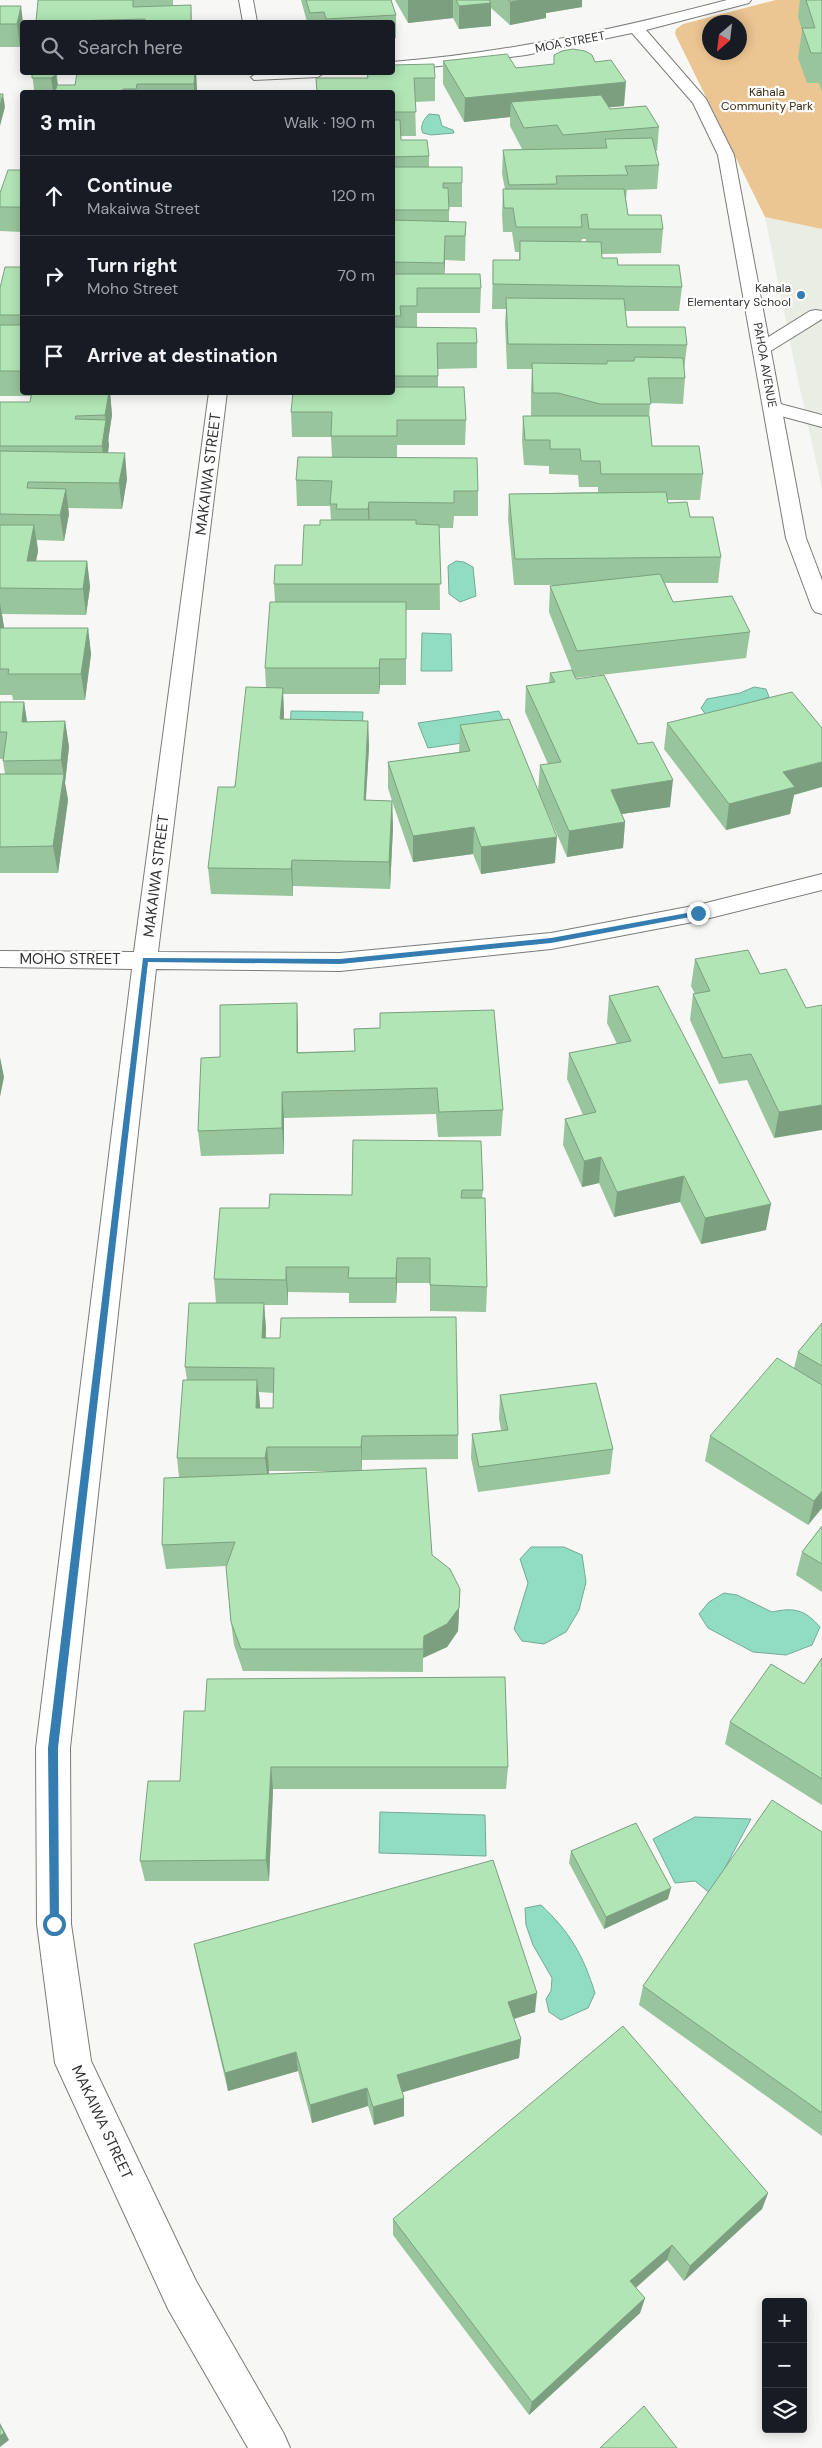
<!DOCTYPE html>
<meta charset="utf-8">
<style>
body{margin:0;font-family:"DM Sans",sans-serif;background:#20242c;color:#f1f3f6}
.controls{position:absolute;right:15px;bottom:15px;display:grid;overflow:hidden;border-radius:5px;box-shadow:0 2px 12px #0003}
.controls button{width:45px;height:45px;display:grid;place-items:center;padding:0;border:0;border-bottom:1px solid #363941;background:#171b24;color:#f1f3f6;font:25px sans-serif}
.compass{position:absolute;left:702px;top:15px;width:45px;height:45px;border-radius:50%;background:#171b24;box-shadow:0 2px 12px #0003;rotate:208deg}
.stop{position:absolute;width:15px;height:15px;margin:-11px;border:4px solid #357db1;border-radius:50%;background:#fff}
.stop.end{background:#357db1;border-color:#fff;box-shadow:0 1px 5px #0008}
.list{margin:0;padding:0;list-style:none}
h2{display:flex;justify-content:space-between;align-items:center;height:65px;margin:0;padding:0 20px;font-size:21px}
h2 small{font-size:16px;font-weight:400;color:#9ea1a6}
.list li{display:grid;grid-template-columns:32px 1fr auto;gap:15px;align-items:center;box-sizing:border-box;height:80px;padding:0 20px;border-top:1px solid #363941}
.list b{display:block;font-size:19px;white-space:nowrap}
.list p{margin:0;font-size:16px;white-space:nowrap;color:#9ea1a6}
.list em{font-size:16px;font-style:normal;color:#9ea1a6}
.icon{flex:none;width:28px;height:28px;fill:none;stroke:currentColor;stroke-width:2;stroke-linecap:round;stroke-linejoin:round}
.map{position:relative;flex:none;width:822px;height:2448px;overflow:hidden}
.search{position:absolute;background:#171b24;box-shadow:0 2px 12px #0003;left:20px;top:20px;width:375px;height:55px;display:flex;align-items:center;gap:12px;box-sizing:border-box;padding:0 18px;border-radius:5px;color:#9ea1a6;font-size:19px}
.panel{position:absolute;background:#171b24;box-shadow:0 2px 12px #0003;left:20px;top:90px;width:375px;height:305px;border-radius:5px}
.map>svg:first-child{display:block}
.built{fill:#e9ede3}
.green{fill:#ebc592;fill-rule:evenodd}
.water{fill:#91ddc4;stroke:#74aa98}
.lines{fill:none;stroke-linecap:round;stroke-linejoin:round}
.service-casing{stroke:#7b7c7a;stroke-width:2}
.minor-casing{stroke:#7b7c7a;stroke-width:2}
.service{fill:#fff;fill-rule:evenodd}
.minor{fill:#fff;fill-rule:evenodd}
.wall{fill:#98c59c;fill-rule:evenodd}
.shaded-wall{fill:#7ca07f}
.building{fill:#b1e5b5;stroke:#7ca07f}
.route{fill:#357db1}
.poi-dot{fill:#357db1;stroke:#fff;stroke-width:2}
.labels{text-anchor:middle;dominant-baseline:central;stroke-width:4.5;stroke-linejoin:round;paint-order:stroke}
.far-street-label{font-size:12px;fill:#323231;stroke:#fff}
.far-park-label{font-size:12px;fill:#3a2910;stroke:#fff}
.far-poi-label{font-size:12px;fill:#323231;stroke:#fff;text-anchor:end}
.street-label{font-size:15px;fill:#323231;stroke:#fff}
</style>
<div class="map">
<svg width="822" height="2448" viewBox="0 0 822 2448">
<rect width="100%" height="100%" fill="#f7f8f5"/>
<path class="built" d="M765,217L822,229V489L794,361Z"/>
<path class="green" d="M776,0H822V229L765,217L675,34L676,29L683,24ZM710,22H740V52H710Z"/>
<g class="water">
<path d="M429,114L439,115L442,126L453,130L454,133L431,135L423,133C419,127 424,119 429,114Z"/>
<path d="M456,561L464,562L473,567L476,596L460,602L449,594L448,566Z"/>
<path d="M422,633L451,634L452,671H421Z"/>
<path d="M754,687L766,689L769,697C748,704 728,710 706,715L701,708L707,699L740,693Z"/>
<path d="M291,711L363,712L362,733L290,732Z"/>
<path d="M499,711L510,736L428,748L418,723Z"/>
<path d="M531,1547H564L582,1555L586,1582L579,1610L566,1632L544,1644L522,1641L514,1629L528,1583L520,1559Z"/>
<path d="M724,1593L737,1595L772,1612C795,1607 805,1610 820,1627L812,1645L786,1655L753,1652L708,1628L699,1614L709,1602Z"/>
<path d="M380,1812L485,1815L486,1856L379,1853Z"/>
<path d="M695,1817L751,1819L711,1894L695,1881L675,1883L653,1839Z"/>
<path d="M541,1905C570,1932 583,1955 595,1993L588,2008L561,2020L549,2012L546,1999L551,1991L552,1978L533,1945L526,1925L525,1908Z"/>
</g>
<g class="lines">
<g class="service-casing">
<g id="service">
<path d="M816,310L822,311V319L769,352H757L754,348L757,344L810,311Z"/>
<path d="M773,402L822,415V427L766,412L764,408L766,404Z"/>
</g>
</g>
<g class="minor-casing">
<g id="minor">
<path d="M239,0H253L257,22H243Z"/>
<path d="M727,0H751L749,3L646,30L706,99L734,155L806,538L822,580V614L815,612L812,608L786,538L718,155L693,103L632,33L526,55L392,72V62C506,53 617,29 727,0Z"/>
<path d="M259,72H325L318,77L254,80L251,77Z"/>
<path d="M209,392H227L158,952L340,953L551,933L698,905L822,874V890L698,921L551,949L340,971L156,969L70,1748L71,1924L91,2061L196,2281L284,2434L290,2448H248L168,2309L55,2063L37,1924L36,1748L132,969L0,967V951L134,952Z"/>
</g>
</g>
<use href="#service" class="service"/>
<use href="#minor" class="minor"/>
</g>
<g class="wall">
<path d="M38,0H173V6L191,5L192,22H36Z"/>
<path d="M301,0H391L396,15V38H392V22H307Z"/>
<path d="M395,0H582V7L546,13V18L510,25L491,8V26L459,29L453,18L408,23Z"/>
<path d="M800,0H822V92L819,83H807L798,58L802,30L798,17Z"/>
<path d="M0,6L22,22V34L20,47H0Z"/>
<path d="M443,61L516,68L595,62L624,106L609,107L610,109L659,127L657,151H656L659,165L657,189L627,190L626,199L628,215L663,229L661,253L601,254L602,258L618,265L682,287L679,311H625L627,327L687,345L684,370L685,378L683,404L650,403L649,419L652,446L703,474L700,500H667L668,503L690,517L721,557L718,583H665L673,602L750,632L746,658L575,678L670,807L622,814L625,822L623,848L567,857L545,807L555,863L481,874L473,854L413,862L392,801L393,827L390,889L293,886V896L211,894L208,868L266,688L265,668L275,602L274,584L302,565L320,525L331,520L330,506H297L296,480L332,457L331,437H292L291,412L392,392V92H317L316,78H367V72H392L435,78V101L415,102L416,136H401V140L429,156V167L462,183V207H449V222H466L465,261L445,260L444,274L481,288L480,313H417V327L477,343V368L438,369V387L466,420L465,445H397V458L478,491V516H454L453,528H439L440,610H406V685H380L379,694H283L284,719L368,721L369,747L366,800L392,801L388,788V762L459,752L460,725L538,791L540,765L548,764L525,712L526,686L549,683L550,673H573L549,612L550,586L562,585H514L508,519L509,494L598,492V487H579L578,475L549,474V466L524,465L522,441L523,416H531V388L532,369H507L505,323L506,309H492L493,260H519V252H515L512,232H503L502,214L503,189H505L502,174L503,150L522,149L510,126V117L464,122L443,84ZM582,239H586V242H581Z"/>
<path d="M32,72H196L197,92H55L56,89L53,91L34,90ZM57,75H77L75,85H58Z"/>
<path d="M22,170V232L0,231V193Z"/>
<path d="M22,267V392H110L112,415L108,441L109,445L108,453L127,479L122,509L68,508L69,514L64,541L37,540L38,551L36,561H87L90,587L86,615L2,614L4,628H88L91,654L85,700H13L12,695H0V402H30L31,396H0V288Z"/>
<path d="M0,702H24L27,722L65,721L69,747L65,783L68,800L58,873H0V774H5L3,761V759H0Z"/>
<path d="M667,723L794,795L790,814L726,830L664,749Z"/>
<path d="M695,959L760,974L806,1008L774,1138L747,1080L719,1084L690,1020L693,994H695L691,986Z"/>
<path d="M609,996L766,1230L701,1244L680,1202L614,1217L599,1183L582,1187L563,1145L565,1119L583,1115L567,1079L569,1053L617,1044L607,1023Z"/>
<path d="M297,1003L298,1052L355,1051L354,1029L380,1028V1013L503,1110L501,1136L438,1137L436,1114L284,1118V1154L201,1156L198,1131L220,1057Z"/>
<path d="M353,1140L483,1190L482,1198L487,1287L486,1312L430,1311V1283H397L396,1303H349V1293L288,1292V1305H264L266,1329V1338L458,1435V1459L362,1460V1471L432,1555L459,1612L458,1631L447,1647L423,1658V1672L243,1671L234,1645L231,1622L227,1566L166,1569L162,1545L179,1477L177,1458L187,1380L185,1367L216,1303L214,1279L269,1208L352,1195ZM259,1392L273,1393V1408H260ZM269,1471H340L269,1474Z"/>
<path d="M822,1323V1508L808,1525L705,1461L710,1436L794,1368L798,1352Z"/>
<path d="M500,1395L613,1449L610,1474L478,1492L471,1458L472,1434L501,1430L499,1419Z"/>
<path d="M822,1526V1592L796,1575L802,1552Z"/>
<path d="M822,1658V1805L725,1744L730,1722L804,1684Z"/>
<path d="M205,1711L508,1767L506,1789H273L269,1881H145L140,1861L180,1781Z"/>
<path d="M822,1832V2136L639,2005L643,1986Z"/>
<path d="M571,1851L668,1899L604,1929L569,1863Z"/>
<path d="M194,1944L535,2012L514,2019L521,2039L519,2058L402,2092L404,2116L374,2125L368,2106L312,2123L298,2071L228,2091L198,1964Z"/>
<path d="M768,2193L762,2209L684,2281L667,2260L636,2288L645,2298L640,2313L529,2415L393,2235V2219Z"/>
</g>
<g class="shaded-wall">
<path d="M408,0H453V18L408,23Z"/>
<path d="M522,0H582V7L546,13V18L510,25V2Z"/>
<path d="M491,3V26L459,29V6Z"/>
<path d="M21,6L23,22L22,34L20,47L17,24Z"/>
<path d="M195,72H196L197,92H194V84Z"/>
<path d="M56,75L58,88L53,91L51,78Z"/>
<path d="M626,82L624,106L518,116L511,102L510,117L464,122L465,98Z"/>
<path d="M3,94L5,107L0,126V106Z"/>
<path d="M445,236V260L444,288V263Z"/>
<path d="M109,392H110L112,415L108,441L105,415Z"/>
<path d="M106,420L109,445L105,472L102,446Z"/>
<path d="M125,453L127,479L122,509L119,483Z"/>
<path d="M66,489L69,514L64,541L60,515Z"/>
<path d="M369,502L370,528L369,535L368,509Z"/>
<path d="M34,525L38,551L31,587L27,561Z"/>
<path d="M87,561L90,587L86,615L83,589Z"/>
<path d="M0,603L4,627L0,651Z"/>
<path d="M88,628L91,654L85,700L81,674Z"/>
<path d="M380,659V685L379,694V668Z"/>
<path d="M283,688L284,714L281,746L280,719Z"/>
<path d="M24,702L28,728L22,722Z"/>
<path d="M65,721L69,747L65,783L68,800L58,873L53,846L64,777L61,760Z"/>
<path d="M368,721L369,747L364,826V800Z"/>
<path d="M822,762V787L794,795L790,814L726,830L729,804L783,772Z"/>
<path d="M673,780L670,807L608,816L611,790Z"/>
<path d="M392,801L393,827L390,889L389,862Z"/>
<path d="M625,822L623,848L567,857L569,831Z"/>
<path d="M474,827L473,854L413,862V836Z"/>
<path d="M557,837L555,863L481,874V847Z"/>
<path d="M292,860L293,886V896L291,869Z"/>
<path d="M297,1003L298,1029V1079L297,1053Z"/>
<path d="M0,1057L4,1077L0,1097Z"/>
<path d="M282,1092L284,1118V1154L282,1128Z"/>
<path d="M822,1105V1130L774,1138L779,1112Z"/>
<path d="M601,1157L599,1183L582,1187L584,1161Z"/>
<path d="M684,1176L680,1202L614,1217L617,1192Z"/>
<path d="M771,1204L766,1230L701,1244L705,1218Z"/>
<path d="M397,1258V1283L396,1303V1278Z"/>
<path d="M286,1267L288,1292V1305L286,1280Z"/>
<path d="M264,1303L266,1329L264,1363L262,1338Z"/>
<path d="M257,1380L260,1405L259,1432L256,1408Z"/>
<path d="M362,1436V1471L361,1447Z"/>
<path d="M267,1447L269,1471L268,1482L265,1458Z"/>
<path d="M822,1491V1508L808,1525L814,1501Z"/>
<path d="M460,1589L458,1631L447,1647L423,1658L424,1636Z"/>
<path d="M271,1767L273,1789L269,1881L266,1860Z"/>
<path d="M671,1888L668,1899L604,1929L606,1917Z"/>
<path d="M537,1993L535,2012L507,2021L508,2002Z"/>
<path d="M521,2039L519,2058L397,2094V2075Z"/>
<path d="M296,2052L298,2071L228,2091L225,2073Z"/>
<path d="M367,2088L368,2106L312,2123L310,2105Z"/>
<path d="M404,2098V2116L374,2125L373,2107Z"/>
<path d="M768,2193L762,2209L684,2281L690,2266Z"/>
<path d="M672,2245L667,2260L626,2296L630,2281Z"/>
<path d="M645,2298L640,2313L529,2415L532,2402Z"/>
<path d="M0,2423L9,2440L0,2447Z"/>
</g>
<g class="building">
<path d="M38,0H133V7L191,5V21L145,22V19L36,22Z"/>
<path d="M306,0H391L396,15L326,19L324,12L310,13Z"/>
<path d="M456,0H489L491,3L459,6Z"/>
<path d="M508,0H522L510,2Z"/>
<path d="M806,0H822V53H811L802,28H815Z"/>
<path d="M0,6H21L17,24H0Z"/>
<path d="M573,49L585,51L592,55L595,62L611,60L626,82L465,98L443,61L507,54L516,68L554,64V55L562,51Z"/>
<path d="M434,64L435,78H414L416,112H392V92H317L316,78H368L367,72H392V65Z"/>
<path d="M32,72H54L56,75L51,78H32Z"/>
<path d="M137,72H195L194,84H137L136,89H123L122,92H55L57,85H75L77,73Z"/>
<path d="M0,94H3L0,106Z"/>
<path d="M601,95L610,109L646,106L659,127L563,135L557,125L524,128L511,102Z"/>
<path d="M392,120H400L401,140H427L429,156L392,157Z"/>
<path d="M652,138L659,165L625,166L628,175L556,176L557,184L509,185L503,150L607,148L605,139Z"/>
<path d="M392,167H462V183H443V188H448L449,210H392Z"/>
<path d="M8,170H22V207H0V193Z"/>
<path d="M503,189H624L628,215H661L663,229H589L587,214L581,215L582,227H516L513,208H504Z"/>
<path d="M392,220L466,222L465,236H445L444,263L392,262Z"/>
<path d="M520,241L601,242L602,258H617L618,265H679L682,287L493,284V260H520Z"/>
<path d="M5,267H22V315H0V288Z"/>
<path d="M392,274H480L481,288H417V306H400L401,316H392Z"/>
<path d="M506,298L624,299L627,327H685L687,345L508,344Z"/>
<rect x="0" y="325" width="22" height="46"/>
<path d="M392,327L476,328L477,343H437L438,376H392Z"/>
<path d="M635,357L683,358L685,378H648L651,404H600L558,393H533L532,363L607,364V361H634Z"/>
<path d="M392,387H464L466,420H397V436H331L332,412H291L293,392H392Z"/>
<path d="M32,392H109L105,415L76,416L75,419L106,420L102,446H0V402H30Z"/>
<path d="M523,416H649L652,446H699L703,474H601L600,461H581L580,449H550V440H525Z"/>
<path d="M0,451L125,453L119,483L28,482L27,488L66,489L60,515L0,514Z"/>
<path d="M298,457L477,458L478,491H454V503L369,502L368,509H336L337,504H330L332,481L296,480Z"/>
<path d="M666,492L668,503L687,502L690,517H713L721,557L515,559L509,494Z"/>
<path d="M320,520H416V524L439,525L441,584H274L275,565H302L304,525H320Z"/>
<path d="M0,525H34L27,561H87L83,589L0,588Z"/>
<path d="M660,574L673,602L732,596L750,632L577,651L550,586Z"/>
<path d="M270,602H406V659H380L379,668H265Z"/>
<path d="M0,628H88L81,674H8L9,669H0Z"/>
<path d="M572,670L576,679L604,675L638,744L653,742L673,780L611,790L625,822L569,831L540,765L561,762L526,686L555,682L550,673Z"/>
<path d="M246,687L283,688L280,719L368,721L364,800L392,801L389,862L292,860L291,869L208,868L218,787H235Z"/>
<path d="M792,692L822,728V762L783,772L795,787L729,804L667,723Z"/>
<path d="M0,702H24L22,722L65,721L61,760L3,761L7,732H0Z"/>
<path d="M509,719L557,837L481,847L474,827L413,836L388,762L470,751L460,725Z"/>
<path d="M0,774H64L53,846L0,847Z"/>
<path d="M748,950L760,974L786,969L806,1008L822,1005V1105L779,1112L751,1054L723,1058L693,994L710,991L695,959Z"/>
<path d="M658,986L771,1204L705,1218L684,1176L617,1192L601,1157L584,1161L565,1119L596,1112L569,1053L631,1041L609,996Z"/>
<path d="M297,1003V1053L355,1051L354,1029L380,1028V1013L494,1010L503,1110L439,1112L437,1088L282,1092V1128L198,1131L201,1058L220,1057V1005Z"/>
<path d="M353,1140L481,1141L483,1190H462L461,1198H485L487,1287L430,1285V1258H397L396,1278H348L349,1267H286V1280L214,1279L220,1208H269L270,1194L352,1195Z"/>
<path d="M189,1303H264L262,1338H280L281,1318L456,1317L458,1435L362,1436L361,1447H267L265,1458H177L183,1380H257L256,1408H273L274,1368L185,1367Z"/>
<path d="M822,1323V1366L798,1352Z"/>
<path d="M777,1358L822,1385V1491L814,1501L710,1436Z"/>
<path d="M596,1383L613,1449L479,1467L472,1434L508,1430L500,1395Z"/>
<path d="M426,1468L432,1555L450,1569L460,1589L459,1608L447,1624L424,1636L423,1649H241L231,1622L226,1567L235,1542L162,1545L164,1478Z"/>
<path d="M822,1526V1564L802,1552Z"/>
<path d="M822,1658V1779L730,1722L771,1664L804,1684Z"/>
<path d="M505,1677L508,1767H271L266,1860L140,1861L148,1781H180L184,1711H205L207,1679Z"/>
<path d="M772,1800L822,1832V2113L643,1986Z"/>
<path d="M636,1823L671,1888L606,1917L571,1851Z"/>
<path d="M493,1860L537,1993L508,2002L521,2039L397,2075L404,2098L373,2107L367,2088L310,2105L296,2052L225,2073L194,1944Z"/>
<path d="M623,2026L768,2193L690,2266L672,2245L630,2281L645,2298L532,2402L393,2219Z"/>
<path d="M644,2406L677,2448H600Z"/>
<path d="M0,2425L4,2433L0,2436Z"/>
</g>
<path class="route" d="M698,911L701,912V915L551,943L340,964L148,962L58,1748L59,1924L54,1929L50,1928L48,1748L143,958L340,959L551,938Z"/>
<circle class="poi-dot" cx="801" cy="295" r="5"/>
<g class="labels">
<g class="far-street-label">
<text transform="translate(570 42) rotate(-11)">MOA STREET</text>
<text transform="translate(765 365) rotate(80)">PAHOA AVENUE</text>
</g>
<g class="far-park-label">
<text x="767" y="92">Kāhala<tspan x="767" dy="14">Community Park</tspan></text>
</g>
<g class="far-poi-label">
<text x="791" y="288">Kahala<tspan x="791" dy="14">Elementary School</tspan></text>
</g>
<g class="street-label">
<text transform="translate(208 474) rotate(-83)">MAKAIWA STREET</text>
<text transform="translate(156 876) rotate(-83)">MAKAIWA STREET</text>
<text x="70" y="959">MOHO STREET</text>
<text transform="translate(102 2122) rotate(65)">MAKAIWA STREET</text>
</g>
</g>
</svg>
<div class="controls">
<button>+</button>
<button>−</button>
<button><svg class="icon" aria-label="layers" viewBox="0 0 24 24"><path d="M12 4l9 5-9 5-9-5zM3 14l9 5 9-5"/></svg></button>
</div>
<svg class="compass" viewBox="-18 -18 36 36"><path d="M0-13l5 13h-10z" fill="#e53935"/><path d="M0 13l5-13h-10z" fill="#9ea1a6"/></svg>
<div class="stop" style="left:54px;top:1924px"></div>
<div class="stop end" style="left:698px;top:913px"></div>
<div class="search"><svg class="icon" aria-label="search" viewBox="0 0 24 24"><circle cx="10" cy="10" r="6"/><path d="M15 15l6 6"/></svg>Search here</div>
<section class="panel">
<h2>3 min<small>Walk · 190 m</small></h2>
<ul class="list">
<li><svg class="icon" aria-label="ahead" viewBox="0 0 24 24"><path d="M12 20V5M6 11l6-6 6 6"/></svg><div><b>Continue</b><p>Makaiwa Street</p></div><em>120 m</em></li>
<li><svg class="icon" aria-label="right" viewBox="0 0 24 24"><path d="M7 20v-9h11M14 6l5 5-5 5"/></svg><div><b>Turn right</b><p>Moho Street</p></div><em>70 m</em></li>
<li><svg class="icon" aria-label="arrive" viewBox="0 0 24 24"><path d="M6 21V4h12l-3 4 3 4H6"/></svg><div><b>Arrive at destination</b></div></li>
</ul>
</section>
</div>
